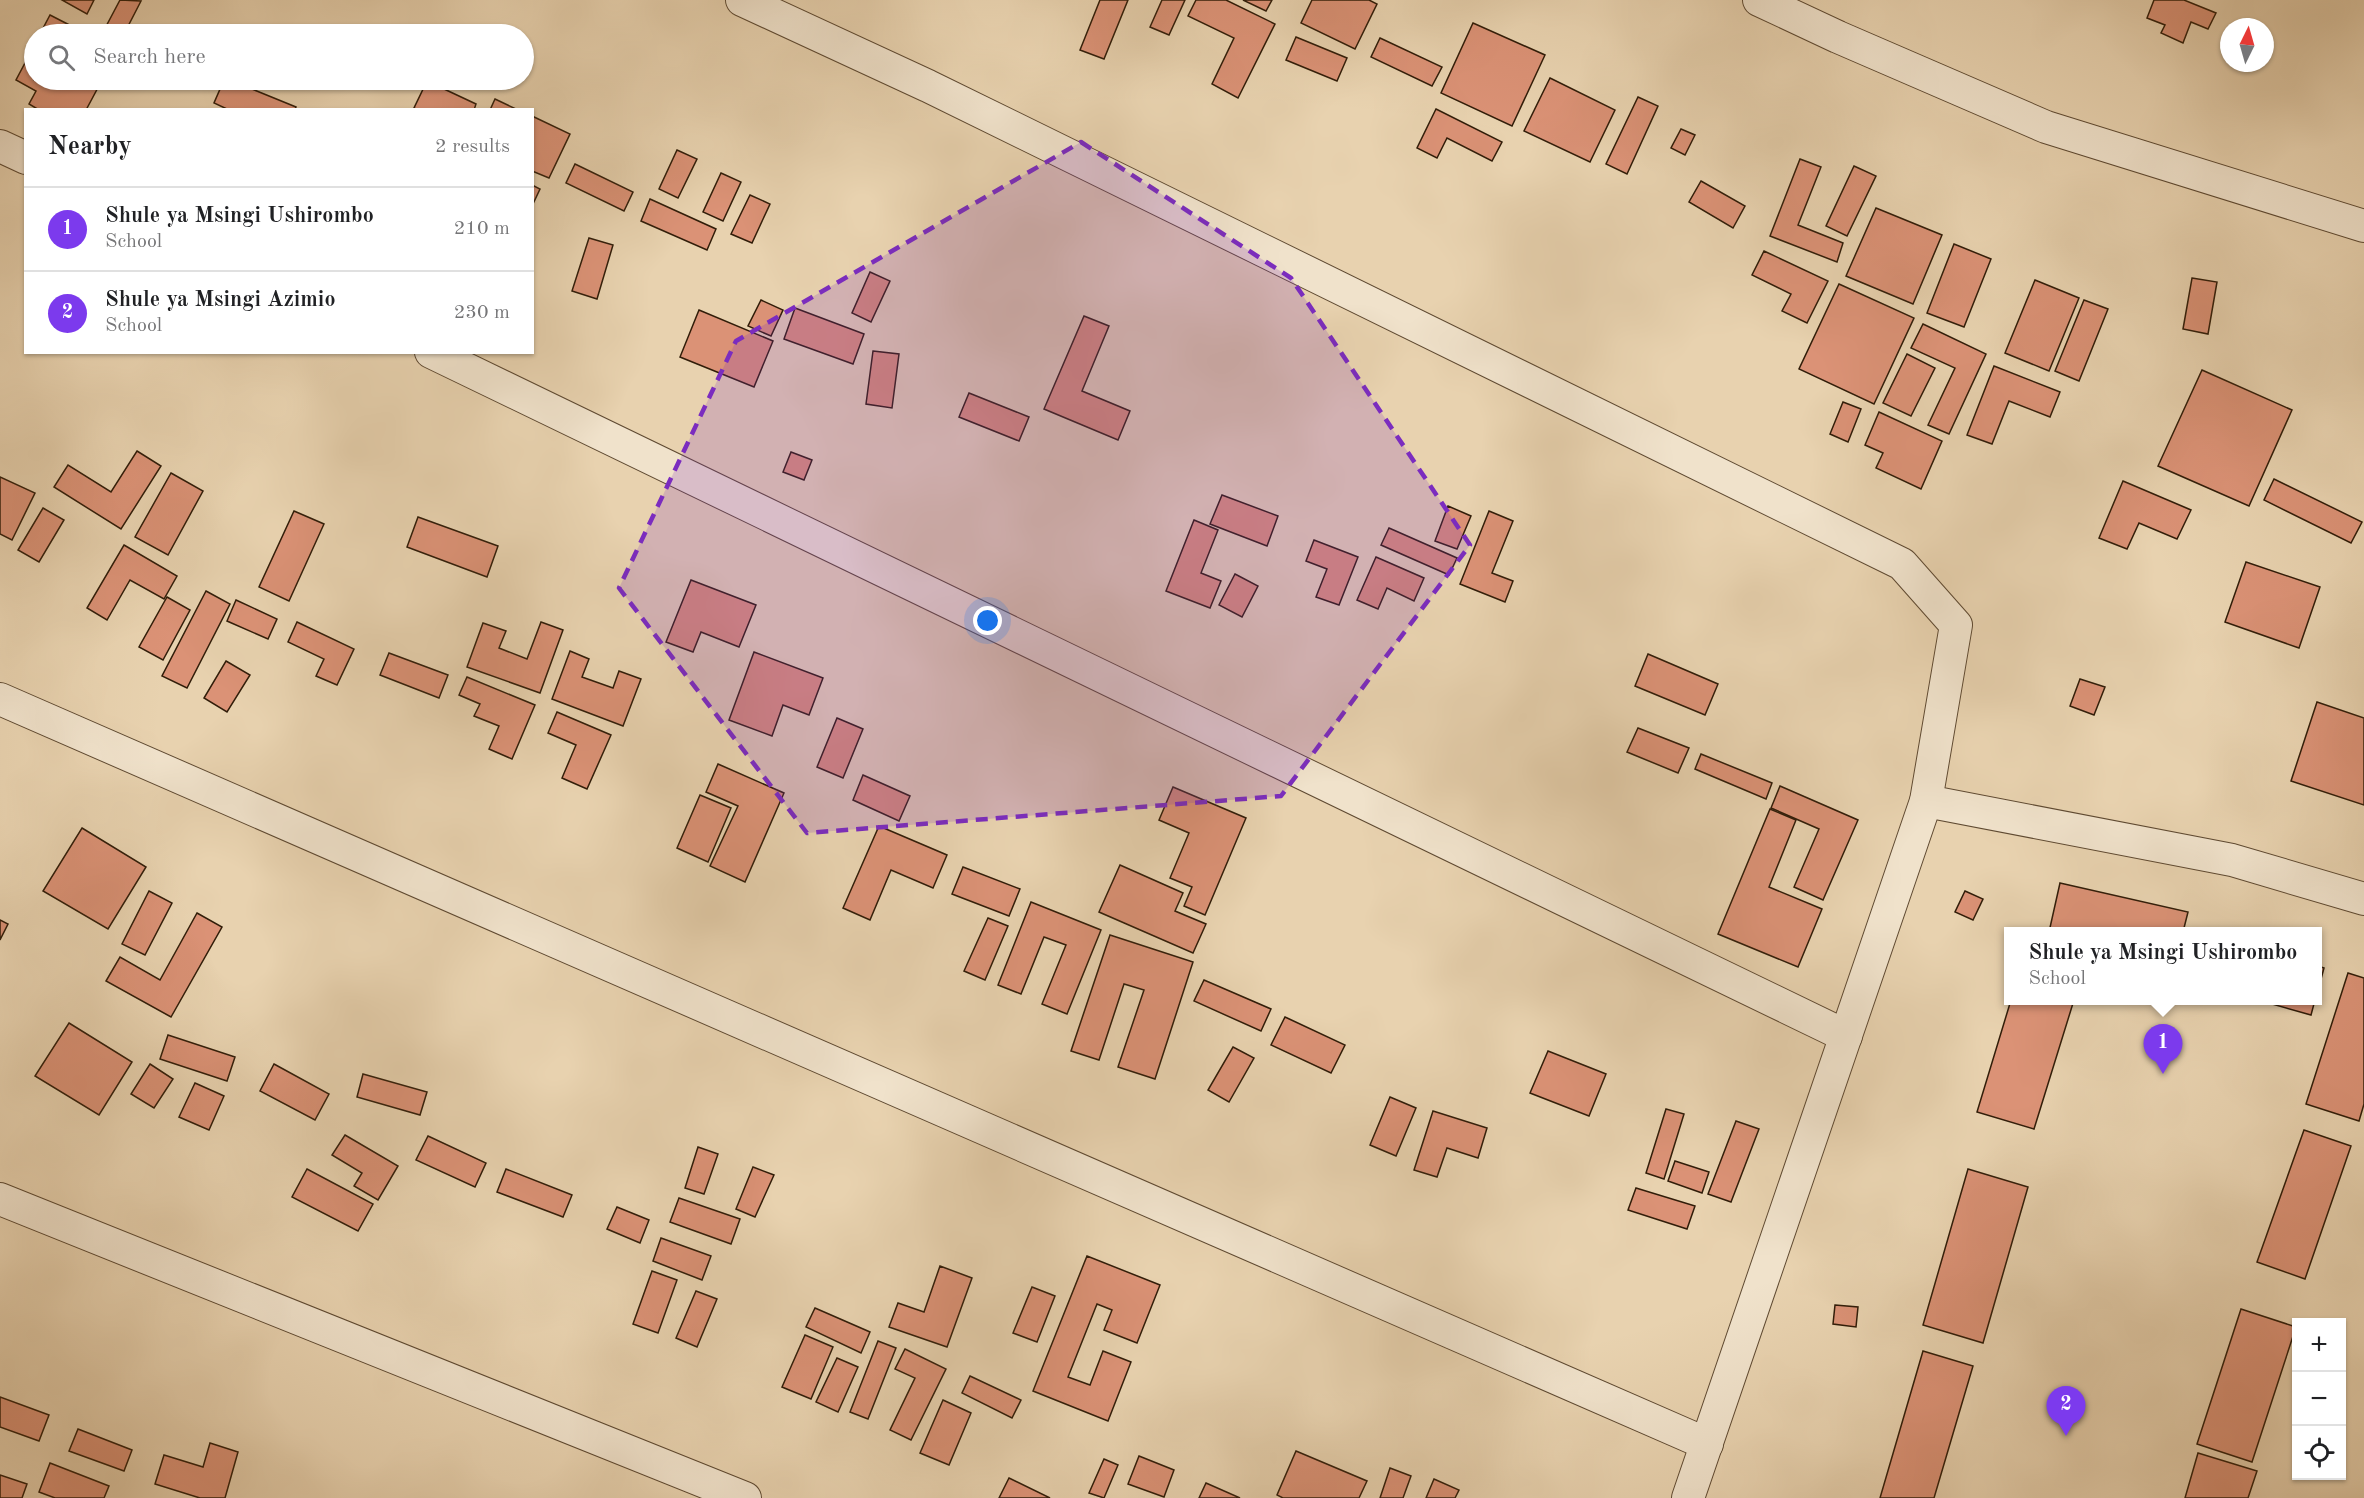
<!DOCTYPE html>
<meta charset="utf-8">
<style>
body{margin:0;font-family:"Old Standard TT",serif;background:#f2f2f2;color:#202124}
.controls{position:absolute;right:18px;bottom:18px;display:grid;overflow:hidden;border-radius:0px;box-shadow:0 2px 4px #0004}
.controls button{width:54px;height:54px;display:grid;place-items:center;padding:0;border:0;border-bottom:2px solid #e0e0e0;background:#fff;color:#202124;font:30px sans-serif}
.compass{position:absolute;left:2220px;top:18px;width:54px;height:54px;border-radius:50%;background:#fff;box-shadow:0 2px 4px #0004;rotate:5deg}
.you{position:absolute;left:988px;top:621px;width:21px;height:21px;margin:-15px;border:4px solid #fff;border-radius:50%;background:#1a73e8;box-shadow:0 0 0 9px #1a73e833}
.badge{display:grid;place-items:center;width:39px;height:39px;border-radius:50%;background:#7c3aed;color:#fff;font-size:20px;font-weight:700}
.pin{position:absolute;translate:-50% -50px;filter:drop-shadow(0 2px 3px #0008)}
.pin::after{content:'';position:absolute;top:32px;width:21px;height:18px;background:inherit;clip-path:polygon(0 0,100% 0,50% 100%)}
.popup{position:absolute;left:2004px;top:927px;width:318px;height:78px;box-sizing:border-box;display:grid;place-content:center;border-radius:0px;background:#fff;filter:drop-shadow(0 2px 4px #0005);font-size:20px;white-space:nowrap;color:#757577}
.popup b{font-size:22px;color:#202124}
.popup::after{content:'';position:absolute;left:50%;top:100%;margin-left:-12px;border:12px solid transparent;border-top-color:#fff}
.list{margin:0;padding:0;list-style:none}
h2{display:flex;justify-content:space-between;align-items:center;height:78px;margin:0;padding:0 24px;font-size:26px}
h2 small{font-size:20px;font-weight:400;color:#757577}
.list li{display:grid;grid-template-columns:39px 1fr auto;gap:18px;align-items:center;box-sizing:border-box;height:84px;padding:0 24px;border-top:2px solid #e0e0e0}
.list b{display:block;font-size:22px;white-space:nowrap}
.list p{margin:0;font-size:20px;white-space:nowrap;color:#757577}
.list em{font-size:20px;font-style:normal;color:#757577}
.icon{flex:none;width:33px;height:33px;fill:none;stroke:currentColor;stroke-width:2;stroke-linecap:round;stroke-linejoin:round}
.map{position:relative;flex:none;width:2364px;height:1498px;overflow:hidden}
.search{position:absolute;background:#fff;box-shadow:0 2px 4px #0004;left:24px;top:24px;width:510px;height:66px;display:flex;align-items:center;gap:15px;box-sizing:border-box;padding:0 21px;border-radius:33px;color:#757577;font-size:22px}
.panel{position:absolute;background:#fff;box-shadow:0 2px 4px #0004;left:24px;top:108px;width:510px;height:246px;border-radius:0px}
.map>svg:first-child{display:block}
.building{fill:#db9276;stroke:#311d09;stroke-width:1.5}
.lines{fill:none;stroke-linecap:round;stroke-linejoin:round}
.street-casing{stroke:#5f4a32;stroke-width:34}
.street{stroke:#f0e2cb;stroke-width:32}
.marked{fill:#7b2cbf;fill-opacity:0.2;stroke:#7b2cbf;stroke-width:4.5;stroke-dasharray:12 8;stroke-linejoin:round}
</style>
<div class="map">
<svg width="2364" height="1498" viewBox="0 0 2364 1498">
<rect width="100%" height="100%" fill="#e8d2af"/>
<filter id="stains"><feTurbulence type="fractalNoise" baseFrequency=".00333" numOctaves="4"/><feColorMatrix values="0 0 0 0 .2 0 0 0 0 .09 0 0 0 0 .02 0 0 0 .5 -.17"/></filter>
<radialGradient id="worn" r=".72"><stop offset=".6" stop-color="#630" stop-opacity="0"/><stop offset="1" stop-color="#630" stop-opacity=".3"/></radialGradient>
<g class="building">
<path d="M62,0H94L87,14Z"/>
<path d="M120,0L141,1L124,34H102Z"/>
<path d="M1100,0H1128L1104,59L1080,50Z"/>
<path d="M1162,0H1185L1169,35L1150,27Z"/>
<path d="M1196,0H1226L1275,24L1238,98L1212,84L1234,38L1188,16Z"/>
<path d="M1243,0H1272L1266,11Z"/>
<path d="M1312,0H1369L1377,4L1355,49L1301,23Z"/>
<path d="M2154,0H2184L2216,13L2208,29L2191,22L2183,43L2161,33L2165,25L2147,18Z"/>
<path d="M50,15L87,34H40Z"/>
<path d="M1473,23L1545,55L1512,126L1441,93Z"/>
<path d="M1296,37L1347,58L1337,81L1286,60Z"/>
<path d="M1380,38L1442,67L1432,86L1371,57Z"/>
<path d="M34,46V80H102L86,110H39L29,104L36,91L16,80Z"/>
<path d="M1550,78L1615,110L1590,162L1524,131Z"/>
<path d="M224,80H230L296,107L295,110H229L214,103Z"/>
<path d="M427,81L476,104L474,110H418L414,108Z"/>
<path d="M1638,97L1658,106L1627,174L1606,164Z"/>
<path d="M495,99L518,110H490Z"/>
<path d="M1436,109L1502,142L1492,161L1447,138L1437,158L1417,148Z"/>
<path d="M532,116L570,134L549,178L532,171Z"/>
<path d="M1681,129L1695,135L1685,155L1671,148Z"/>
<path d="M677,150L697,159L678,198L659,189Z"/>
<path d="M1800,159L1821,167L1798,225L1843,243L1837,262L1770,236Z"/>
<path d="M575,164L633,192L624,211L566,183Z"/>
<path d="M1854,166L1876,176L1847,236L1826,226Z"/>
<path d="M721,173L741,182L723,221L703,212Z"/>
<path d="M1701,181L1745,206L1733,228L1689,202Z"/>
<path d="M532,185L540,189L532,206Z"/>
<path d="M750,195L770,204L752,243L731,234Z"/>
<path d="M650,199L716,229L707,250L641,221Z"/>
<path d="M1876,208L1942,235L1913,304L1846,276Z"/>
<path d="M589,238L613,245L597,299L572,291Z"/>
<path d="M1954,244L1991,259L1964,327L1927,313Z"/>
<path d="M1764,251L1828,281L1807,323L1782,311L1791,294L1752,275Z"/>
<path d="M870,272L890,281L871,322L852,313Z"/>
<path d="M2192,278L2217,282L2208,334L2183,329Z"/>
<path d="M2035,280L2079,298L2049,371L2005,353Z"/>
<path d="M1839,284L1914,318L1874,404L1799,369Z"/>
<path d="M761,300L783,310L771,336L748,326Z"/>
<path d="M2084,300L2108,309L2079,381L2055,371Z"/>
<path d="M795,308L864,334L853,364L784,339Z"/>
<path d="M699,310L773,341L754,387L680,357Z"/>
<path d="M1084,316L1109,326L1082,391L1130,411L1118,440L1044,409Z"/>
<path d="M1923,324L1986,354L1949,434L1928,425L1955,368L1911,348Z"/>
<path d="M873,351L899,354L892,408L866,404Z"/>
<path d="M1907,354L1935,368L1911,416L1883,403Z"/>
<path d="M1994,366L2060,392L2050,417L2009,401L1992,444L1967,435Z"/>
<path d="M2202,370L2292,410L2249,506L2158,466Z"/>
<path d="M969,393L1029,417L1019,441L959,417Z"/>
<path d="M1843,402L1861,409L1848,442L1830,434Z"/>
<path d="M1879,412L1942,441L1921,489L1876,468L1883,453L1865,445Z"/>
<path d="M137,451L161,466L121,529L54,487L68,465L111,492Z"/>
<path d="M791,452L812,460L804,480L783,472Z"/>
<path d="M171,473L203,491L168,555L135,537Z"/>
<path d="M0,477L35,493L12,540L0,534Z"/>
<path d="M2274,479L2362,522L2351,543L2264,500Z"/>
<path d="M2123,481L2191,510L2177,539L2139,523L2127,549L2099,538Z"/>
<path d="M1222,495L1278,516L1267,546L1210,524Z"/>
<path d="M1448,506L1471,516L1457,549L1435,541Z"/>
<path d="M43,508L64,520L39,562L18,550Z"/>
<path d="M294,511L324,524L289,601L259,587Z"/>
<path d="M1489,511L1513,521L1492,573L1513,581L1505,602L1460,584Z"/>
<path d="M418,517L498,546L487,577L407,547Z"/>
<path d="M1194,520L1218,530L1201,573L1221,581L1210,608L1166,591Z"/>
<path d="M1389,528L1457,558L1449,575L1381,545Z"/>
<path d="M1314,540L1358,557L1339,605L1316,597L1327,569L1306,561Z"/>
<path d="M124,545L177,576L164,599L130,580L107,620L87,608Z"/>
<path d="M1376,557L1424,578L1414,601L1387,588L1378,609L1357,600Z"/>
<path d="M2246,562L2320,587L2299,648L2225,622Z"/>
<path d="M1235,574L1258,586L1242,617L1219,605Z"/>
<path d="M691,580L756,605L739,647L701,632L693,652L666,642Z"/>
<path d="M206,591L230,604L187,688L162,676Z"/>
<path d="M167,597L190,610L163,660L139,647Z"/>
<path d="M236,600L277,619L268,639L227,621Z"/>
<path d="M297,622L354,649L337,685L316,676L324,659L288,642Z"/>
<path d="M541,622L563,630L540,693L467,667L483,623L506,631L499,648L527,659Z"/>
<path d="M570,651L589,659L582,677L613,688L619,671L641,679L623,726L552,699Z"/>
<path d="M754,652L823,678L809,715L783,705L772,736L729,720Z"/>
<path d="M389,653L448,675L439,698L380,675Z"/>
<path d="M1648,654L1718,684L1705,715L1635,686Z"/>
<path d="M226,661L250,675L227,712L204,698Z"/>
<path d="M467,677L535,705L512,759L489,749L499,726L474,716L480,704L459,695Z"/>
<path d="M2080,679L2105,687L2094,715L2070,706Z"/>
<path d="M2317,702L2364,718V805L2291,781Z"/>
<path d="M557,712L611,735L587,789L562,778L576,745L548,733Z"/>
<path d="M837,718L863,729L843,778L817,767Z"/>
<path d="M1638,728L1689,748L1678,773L1627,752Z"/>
<path d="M1701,754L1772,783L1766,799L1695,769Z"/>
<path d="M718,764L784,793L745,882L710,866L738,806L706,792Z"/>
<path d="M863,775L910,796L899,821L853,800Z"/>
<path d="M1780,786L1858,820L1823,900L1794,887L1819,829L1771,808Z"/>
<path d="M1173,787L1246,818L1205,915L1184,906L1192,887L1170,878L1189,833L1159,820Z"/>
<path d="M700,795L731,808L708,862L677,848Z"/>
<path d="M1770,809L1796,820L1769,887L1822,909L1798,967L1718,934Z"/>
<path d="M879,826L947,855L933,888L891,870L870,920L843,908Z"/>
<path d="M82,828L146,867L108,929L43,891Z"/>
<path d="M1120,865L1183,893L1175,911L1206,924L1193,953L1099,912Z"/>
<path d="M963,867L1020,889L1009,916L952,894Z"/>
<path d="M2060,883L2188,912L2183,932H2049Z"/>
<path d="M149,891L172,903L145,955L122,944Z"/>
<path d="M1965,891L1983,899L1973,920L1955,912Z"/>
<path d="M1031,902L1101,930L1067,1014L1042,1004L1066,945L1044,937L1021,994L998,985Z"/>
<path d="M197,913L222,927L171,1017L106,981L120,957L160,980Z"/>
<path d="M988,918L1008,926L985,980L964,971Z"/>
<path d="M0,920L8,924L0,940Z"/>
<path d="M1110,935L1193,962L1155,1079L1118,1067L1144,990L1124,984L1099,1060L1071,1051Z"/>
<path d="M2318,966L2324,968L2318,990Z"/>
<path d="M2348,973L2364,978V1104L2359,1121L2306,1104Z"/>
<path d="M1204,980L1271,1009L1261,1031L1194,1001Z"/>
<path d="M2011,1000H2074L2034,1129L1977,1112Z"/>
<path d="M2258,1000H2315L2311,1015Z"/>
<path d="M1285,1017L1345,1045L1331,1073L1271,1045Z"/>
<path d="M69,1023L132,1062L99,1115L35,1076Z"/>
<path d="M168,1035L235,1057L227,1081L160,1059Z"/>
<path d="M1233,1047L1254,1058L1229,1102L1208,1090Z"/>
<path d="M1548,1051L1606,1074L1589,1116L1530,1093Z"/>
<path d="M150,1064L173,1079L154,1108L131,1094Z"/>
<path d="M274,1064L329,1094L315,1120L260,1091Z"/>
<path d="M363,1074L427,1092L420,1115L357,1097Z"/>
<path d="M195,1083L224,1096L209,1130L179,1117Z"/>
<path d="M1390,1097L1416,1108L1396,1156L1370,1145Z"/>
<path d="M1666,1109L1684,1114L1664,1179L1646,1173Z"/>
<path d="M1433,1111L1487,1128L1478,1158L1447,1148L1437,1177L1414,1170Z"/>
<path d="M1736,1121L1759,1129L1731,1202L1708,1194Z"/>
<path d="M2304,1130L2351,1146L2305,1279L2257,1262Z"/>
<path d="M345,1135L398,1166L378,1200L354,1186L362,1173L332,1155Z"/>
<path d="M428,1136L486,1163L475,1187L416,1160Z"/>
<path d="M698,1147L718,1154L704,1194L685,1188Z"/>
<path d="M1675,1161L1709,1172L1702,1193L1668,1181Z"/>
<path d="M753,1167L774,1175L755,1217L736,1209Z"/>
<path d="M307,1169L373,1204L358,1231L292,1197Z"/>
<path d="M506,1169L572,1195L563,1217L497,1192Z"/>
<path d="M1968,1169L2028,1187L1983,1343L1923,1325Z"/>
<path d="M1636,1188L1695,1206L1687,1229L1628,1210Z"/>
<path d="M679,1198L740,1219L731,1244L670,1222Z"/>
<path d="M617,1207L649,1220L640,1243L607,1229Z"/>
<path d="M661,1238L711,1256L702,1280L653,1261Z"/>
<path d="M1087,1256L1160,1285L1137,1343L1104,1330L1112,1310L1097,1304L1068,1377L1090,1385L1103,1351L1131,1362L1108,1421L1033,1391Z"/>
<path d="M940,1266L972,1278L947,1347L889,1327L898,1303L924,1312Z"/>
<path d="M652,1271L677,1280L658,1333L633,1324Z"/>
<path d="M1032,1287L1055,1296L1037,1342L1013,1333Z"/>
<path d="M696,1291L717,1299L697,1347L676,1338Z"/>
<path d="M1835,1305L1858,1307L1856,1327L1833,1324Z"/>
<path d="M815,1308L870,1332L861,1353L806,1327Z"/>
<path d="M2241,1309L2296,1327L2252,1462L2197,1444Z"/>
<path d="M805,1335L833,1347L811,1399L782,1387Z"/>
<path d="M878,1341L896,1348L868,1419L850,1412Z"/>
<path d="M905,1349L946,1369L911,1440L890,1430L915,1378L895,1369Z"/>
<path d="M1923,1351L1973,1366L1934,1498H1880Z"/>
<path d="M837,1358L858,1367L838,1412L816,1402Z"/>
<path d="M970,1376L1021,1400L1012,1418L962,1393Z"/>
<path d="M0,1397L49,1415L39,1441L0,1427Z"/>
<path d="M943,1400L971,1413L949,1465L920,1453Z"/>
<path d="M78,1429L132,1450L124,1471L69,1451Z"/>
<path d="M210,1443L238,1452L225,1498H200L155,1484L164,1455L203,1467Z"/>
<path d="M1296,1451L1367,1481L1359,1498H1283L1277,1495Z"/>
<path d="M2198,1453L2257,1471L2248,1498H2185Z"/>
<path d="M1139,1456L1174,1470L1164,1497L1128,1484Z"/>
<path d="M1104,1459L1118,1465L1104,1498L1089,1493Z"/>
<path d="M50,1463L109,1486L104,1498H55L39,1492Z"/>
<path d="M1390,1468L1411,1476L1403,1498H1380Z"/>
<path d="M0,1475L27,1484L22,1498H0Z"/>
<path d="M1009,1478L1050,1498H999Z"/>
<path d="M1434,1479L1459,1490L1455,1498H1426Z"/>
<path d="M1206,1483L1240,1498H1199Z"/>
</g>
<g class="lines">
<g class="street-casing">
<g id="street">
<path d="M742,0L928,86L1902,564L1956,625L1926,801L1688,1498"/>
<path d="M1759,0L1838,37L2046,127L2364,226"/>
<path d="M0,146L26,158"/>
<path d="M431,352L1846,1036"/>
<path d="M0,699L1707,1444"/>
<path d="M1926,801L2232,860L2364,899"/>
<path d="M0,1199L745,1498"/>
</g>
</g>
<use href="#street" class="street"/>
</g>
<path class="marked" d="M1081,142L1291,278L1470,545L1281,796L807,833L619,588L736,341Z"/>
<rect width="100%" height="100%" filter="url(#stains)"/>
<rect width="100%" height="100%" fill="url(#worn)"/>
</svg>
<div class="controls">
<button>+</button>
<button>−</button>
<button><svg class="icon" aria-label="locate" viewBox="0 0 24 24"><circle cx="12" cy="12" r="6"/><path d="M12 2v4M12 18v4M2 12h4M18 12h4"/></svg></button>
</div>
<svg class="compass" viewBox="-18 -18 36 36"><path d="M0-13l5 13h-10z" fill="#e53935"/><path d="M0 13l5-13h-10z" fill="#757577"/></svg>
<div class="you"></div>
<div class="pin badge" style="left:2163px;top:1074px">1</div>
<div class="popup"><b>Shule ya Msingi Ushirombo</b>School</div>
<div class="pin badge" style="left:2066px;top:1436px">2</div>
<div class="search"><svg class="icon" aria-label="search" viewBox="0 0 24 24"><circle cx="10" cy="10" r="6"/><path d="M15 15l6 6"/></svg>Search here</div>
<section class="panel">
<h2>Nearby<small>2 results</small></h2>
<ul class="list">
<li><span class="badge">1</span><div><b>Shule ya Msingi Ushirombo</b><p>School</p></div><em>210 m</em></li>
<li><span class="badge">2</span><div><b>Shule ya Msingi Azimio</b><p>School</p></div><em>230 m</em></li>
</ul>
</section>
</div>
